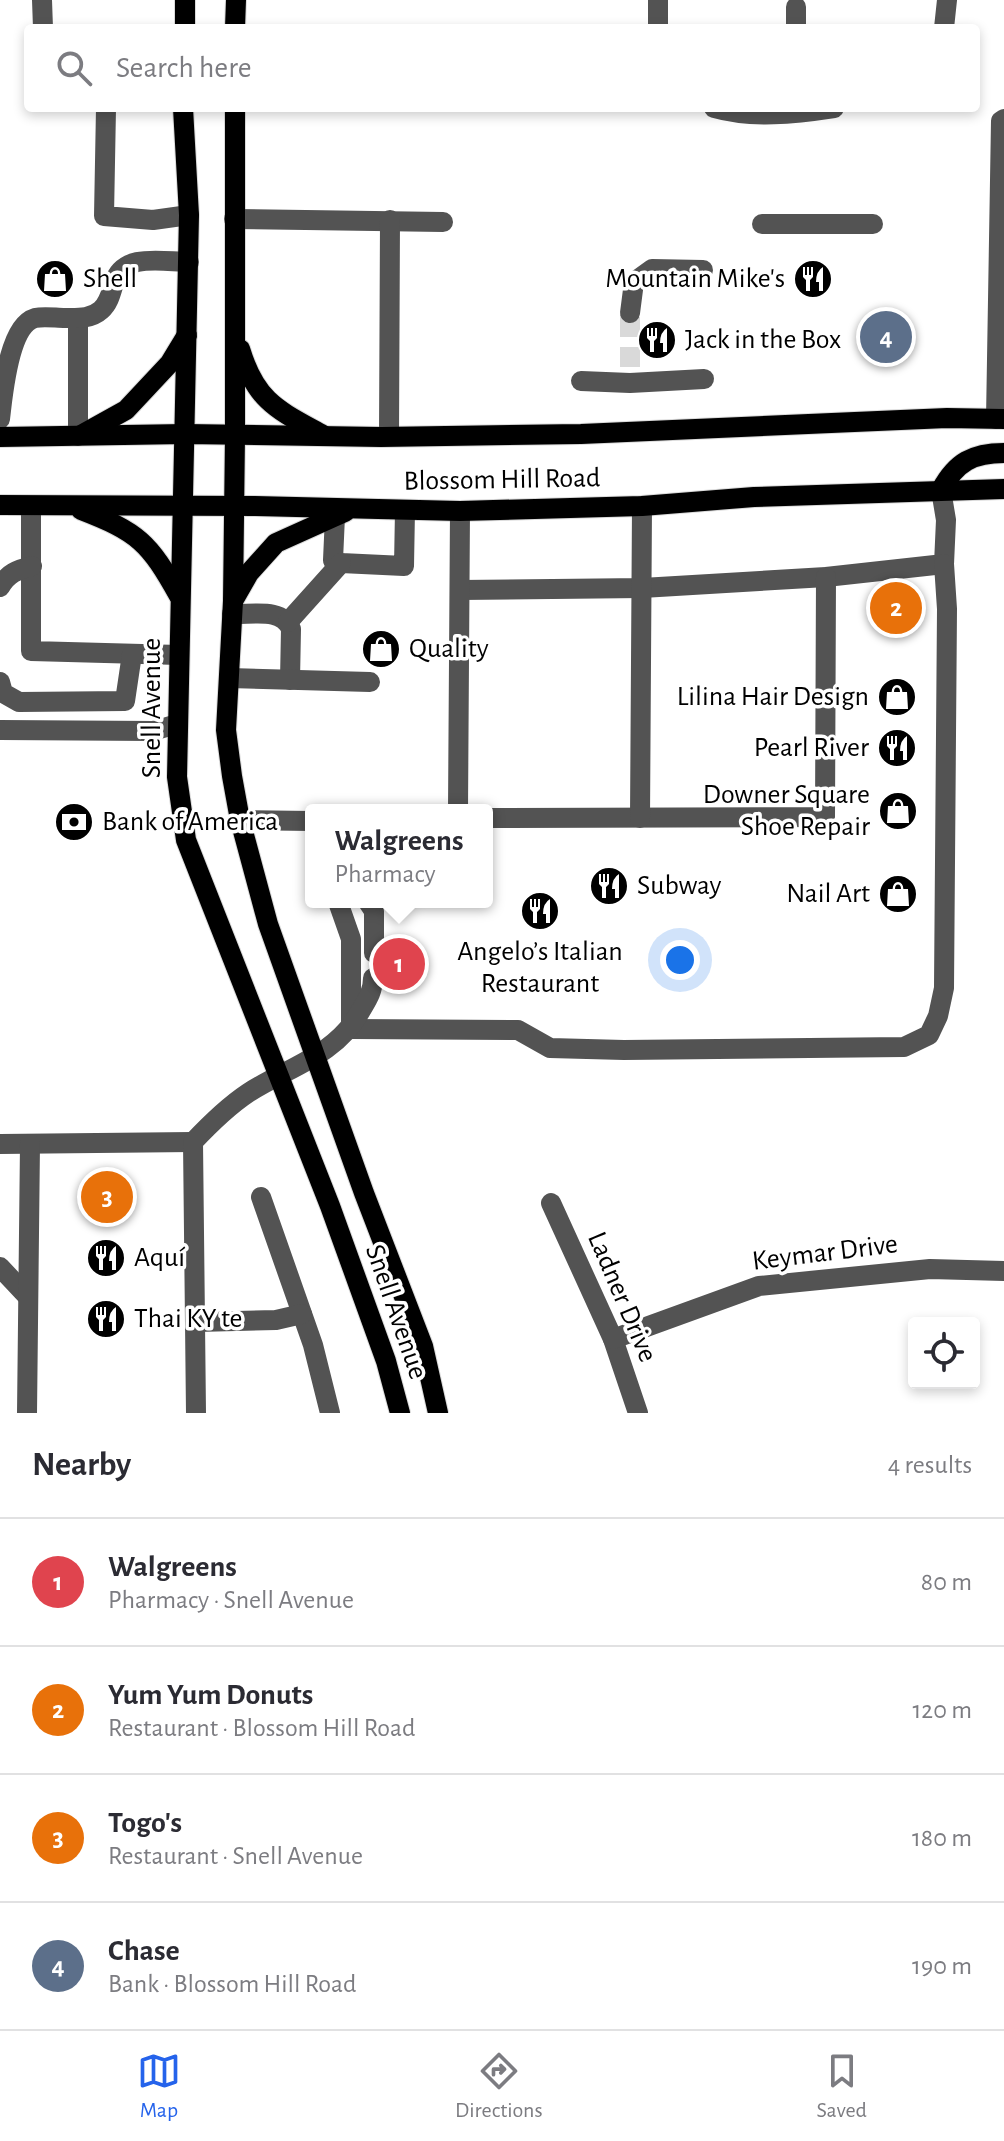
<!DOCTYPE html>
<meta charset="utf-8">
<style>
body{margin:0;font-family:"Alegreya Sans",sans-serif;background:#f7f7f7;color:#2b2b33}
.controls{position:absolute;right:24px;bottom:24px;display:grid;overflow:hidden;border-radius:8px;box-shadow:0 4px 12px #0003}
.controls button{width:72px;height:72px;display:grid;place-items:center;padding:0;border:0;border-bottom:2px solid #e1e1e2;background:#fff;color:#2b2b33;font:40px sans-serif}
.you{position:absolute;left:680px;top:960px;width:28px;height:28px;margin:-20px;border:6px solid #fff;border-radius:50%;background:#1a73e8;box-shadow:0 0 0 12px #1a73e833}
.badge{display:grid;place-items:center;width:52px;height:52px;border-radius:50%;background:#2563eb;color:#fff;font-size:26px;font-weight:700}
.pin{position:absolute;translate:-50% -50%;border:4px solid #fff;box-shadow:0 2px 8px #0006}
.popup{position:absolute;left:305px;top:804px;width:188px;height:104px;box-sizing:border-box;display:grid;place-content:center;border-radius:8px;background:#fff;filter:drop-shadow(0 2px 6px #0005);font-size:26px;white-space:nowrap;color:#7c7c81}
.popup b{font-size:30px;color:#2b2b33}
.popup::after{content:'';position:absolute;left:50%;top:100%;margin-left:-16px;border:16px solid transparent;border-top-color:#fff}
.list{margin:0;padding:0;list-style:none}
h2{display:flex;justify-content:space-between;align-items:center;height:104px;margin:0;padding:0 32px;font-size:34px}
h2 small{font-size:26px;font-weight:400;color:#7c7c81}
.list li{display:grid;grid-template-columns:52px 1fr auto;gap:24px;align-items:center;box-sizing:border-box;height:128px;padding:0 32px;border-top:2px solid #e1e1e2}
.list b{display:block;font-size:30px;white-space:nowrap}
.list p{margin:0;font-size:26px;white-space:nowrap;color:#7c7c81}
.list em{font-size:26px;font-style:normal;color:#7c7c81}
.icon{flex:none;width:44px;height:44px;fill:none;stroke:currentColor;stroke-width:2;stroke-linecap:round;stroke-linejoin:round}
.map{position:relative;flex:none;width:1004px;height:1413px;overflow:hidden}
.search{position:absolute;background:#fff;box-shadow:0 4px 12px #0003;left:24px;right:24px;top:24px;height:88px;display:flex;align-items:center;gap:20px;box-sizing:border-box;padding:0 28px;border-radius:8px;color:#7c7c81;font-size:30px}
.sheet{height:616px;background:#fff}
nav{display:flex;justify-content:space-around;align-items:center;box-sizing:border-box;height:112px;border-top:2px solid #e1e1e2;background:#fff;font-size:22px;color:#7c7c81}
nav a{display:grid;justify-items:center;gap:4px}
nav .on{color:#2563eb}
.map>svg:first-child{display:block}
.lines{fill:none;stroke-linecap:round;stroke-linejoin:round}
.minor-tunnel{stroke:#d9d9d9;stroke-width:20;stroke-dasharray:20 10;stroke-linecap:butt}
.major-casing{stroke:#dbdbdb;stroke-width:22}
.minor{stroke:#535353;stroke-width:20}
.major{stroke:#000;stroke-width:20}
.labels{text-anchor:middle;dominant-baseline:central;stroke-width:7;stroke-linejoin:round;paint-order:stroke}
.poi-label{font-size:28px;fill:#000;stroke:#fff;text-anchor:start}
.street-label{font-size:28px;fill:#000;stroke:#fff}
</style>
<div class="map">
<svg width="1004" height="1413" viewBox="0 0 1004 1413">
<rect width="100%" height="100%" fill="#fff"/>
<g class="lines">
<path class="minor-tunnel" d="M630,367V313"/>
<g class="major-casing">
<g id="major">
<path d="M185,28V0"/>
<path d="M235,28L236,0"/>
<path d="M183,108L189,215L177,777L186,840L330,1206L386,1361L400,1413"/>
<path d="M235,108V435L233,601L226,730L232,776L240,820L268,924L364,1193L423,1346L438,1413"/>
<path d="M240,349C256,402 278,410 323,435"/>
<path d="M81,435L126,410L170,363L187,335"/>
<path d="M0,437L185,434L381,437L581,434L947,418L1004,419"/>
<path d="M941,490C956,462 973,453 1004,453"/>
<path d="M0,505L255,506L460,511L642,506L754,497L1004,489"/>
<path d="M81,510C138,532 149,542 179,596"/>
<path d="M233,601L249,573L276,543L345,512"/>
</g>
</g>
<g class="minor">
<path d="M42,0L43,28"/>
<path d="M658,28V0"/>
<path d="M796,28V7"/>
<path d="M944,28L947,0"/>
<path d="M106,108L104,216L153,220L189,215"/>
<path d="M714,108C752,119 795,114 834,108"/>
<path d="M234,219L443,222"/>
<path d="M762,224H873"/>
<path d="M630,313L634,282L652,269L703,270"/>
<path d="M78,318V436"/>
<path d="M581,381L630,383L704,379"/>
<path d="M0,419C3,395 8,326 35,318C44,316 56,318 65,318C78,318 91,319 101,310C109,303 111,293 114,283C123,252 163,262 189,262"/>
<path d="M996,419L1001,121L1004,119"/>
<path d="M389,436L390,220"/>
<path d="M31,506V651L179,655"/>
<path d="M335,516L333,560L341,563L404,566L405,510"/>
<path d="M0,587C8,573 17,570 32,566"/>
<path d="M460,590L642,588L826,577L944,564L946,520L941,490"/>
<path d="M232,614C252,615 282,607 291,629L290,680"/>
<path d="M288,622L341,563"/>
<path d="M229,678L370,682"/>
<path d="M0,682L3,693L19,702L125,701L132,654"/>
<path d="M0,730L153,731L177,724"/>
<path d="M458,810L460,511"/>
<path d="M487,818L825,817L826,577"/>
<path d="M640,818L642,506"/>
<path d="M240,820L311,821"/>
<path d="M338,902L351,939V1028"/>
<path d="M368,902L374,911V953"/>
<path d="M351,1029L518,1030L550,1048L624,1050L904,1047L929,1035L938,1016L944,988L947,609L944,564"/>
<path d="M0,1144L193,1142"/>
<path d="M261,1197L313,1345L330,1413"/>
<path d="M551,1203L613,1339L638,1413"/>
<path d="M0,1267L28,1297"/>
<path d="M197,1322L276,1320L302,1314"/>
<path d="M613,1339L759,1286L930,1269L1004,1271"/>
<path d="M27,1413L30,1144"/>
<path d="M196,1413L193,1142C210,1124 227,1107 248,1093C288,1067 335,1056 360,1012C367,1000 373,992 373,978"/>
</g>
<use href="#major" class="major"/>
</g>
<defs>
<g id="shop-disc" transform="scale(2)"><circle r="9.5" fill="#000" stroke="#fff"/><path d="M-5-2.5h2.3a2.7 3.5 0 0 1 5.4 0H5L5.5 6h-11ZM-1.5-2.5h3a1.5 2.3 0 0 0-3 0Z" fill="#fff"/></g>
<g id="restaurant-disc" transform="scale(2)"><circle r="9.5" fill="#000" stroke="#fff"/><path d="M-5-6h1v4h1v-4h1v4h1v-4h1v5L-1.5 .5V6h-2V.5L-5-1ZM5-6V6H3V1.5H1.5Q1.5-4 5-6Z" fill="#fff"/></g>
<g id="bank-disc" transform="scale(2)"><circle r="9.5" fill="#000" stroke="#fff"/><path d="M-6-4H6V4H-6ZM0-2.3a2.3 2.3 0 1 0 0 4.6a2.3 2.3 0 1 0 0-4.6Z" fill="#fff"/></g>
</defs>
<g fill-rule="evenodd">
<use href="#shop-disc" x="55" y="279"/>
<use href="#restaurant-disc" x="813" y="279"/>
<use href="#restaurant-disc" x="657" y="340"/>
<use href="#shop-disc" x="381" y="649"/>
<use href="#shop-disc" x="897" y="697"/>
<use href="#restaurant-disc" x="897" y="748"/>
<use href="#shop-disc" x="898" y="811"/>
<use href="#bank-disc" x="74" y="822"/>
<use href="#restaurant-disc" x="609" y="886"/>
<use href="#shop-disc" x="898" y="894"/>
<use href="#restaurant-disc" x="540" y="911"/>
<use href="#restaurant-disc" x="106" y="1258"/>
<use href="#restaurant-disc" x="106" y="1319"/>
</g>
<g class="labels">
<g class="poi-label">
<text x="83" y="279">Shell</text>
<text x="785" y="279" text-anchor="end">Mountain Mike's</text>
<text x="685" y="340">Jack in the Box</text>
<text x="409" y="649">Quality</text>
<text x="869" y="697" text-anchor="end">Lilina Hair Design</text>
<text x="869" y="748" text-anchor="end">Pearl River</text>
<text x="870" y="795" text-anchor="end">Downer Square<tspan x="870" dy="32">Shoe Repair</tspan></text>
<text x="102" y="822">Bank of America</text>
<text x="637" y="886">Subway</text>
<text x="870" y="894" text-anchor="end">Nail Art</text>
<text x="540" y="952" text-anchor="middle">Angelo’s Italian<tspan x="540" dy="32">Restaurant</tspan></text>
<text x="134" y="1258">Aquí</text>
<text x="134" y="1319">Thai KY te</text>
</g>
<g class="street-label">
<text transform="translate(502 480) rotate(-1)">Blossom Hill Road</text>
<text transform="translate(152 708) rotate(-90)">Snell Avenue</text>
<text transform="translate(825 1253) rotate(-7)">Keymar Drive</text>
<text transform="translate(622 1297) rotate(67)">Ladner Drive</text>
<text transform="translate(396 1312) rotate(71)">Snell Avenue</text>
</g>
</g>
</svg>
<div class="controls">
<button><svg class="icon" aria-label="locate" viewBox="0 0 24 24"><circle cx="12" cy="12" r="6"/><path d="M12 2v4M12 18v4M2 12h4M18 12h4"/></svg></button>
</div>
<div class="you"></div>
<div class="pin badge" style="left:399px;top:964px;background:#e0444e">1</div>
<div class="popup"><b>Walgreens</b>Pharmacy</div>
<div class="pin badge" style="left:896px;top:608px;background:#e8710a">2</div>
<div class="pin badge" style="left:107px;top:1197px;background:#e8710a">3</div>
<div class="pin badge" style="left:886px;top:337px;background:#5c6f8a">4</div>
<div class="search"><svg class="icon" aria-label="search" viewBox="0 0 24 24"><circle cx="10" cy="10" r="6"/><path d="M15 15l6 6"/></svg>Search here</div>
</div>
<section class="sheet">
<h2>Nearby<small>4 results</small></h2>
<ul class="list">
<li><span class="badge" style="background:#e0444e">1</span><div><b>Walgreens</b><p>Pharmacy · Snell Avenue</p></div><em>80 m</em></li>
<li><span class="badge" style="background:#e8710a">2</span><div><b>Yum Yum Donuts</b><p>Restaurant · Blossom Hill Road</p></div><em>120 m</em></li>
<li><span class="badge" style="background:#e8710a">3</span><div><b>Togo's</b><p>Restaurant · Snell Avenue</p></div><em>180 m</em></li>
<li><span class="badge" style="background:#5c6f8a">4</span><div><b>Chase</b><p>Bank · Blossom Hill Road</p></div><em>190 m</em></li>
</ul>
</section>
<nav>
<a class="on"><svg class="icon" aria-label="map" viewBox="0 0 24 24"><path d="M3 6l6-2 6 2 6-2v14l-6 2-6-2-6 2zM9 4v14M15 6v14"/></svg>Map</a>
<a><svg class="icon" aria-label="directions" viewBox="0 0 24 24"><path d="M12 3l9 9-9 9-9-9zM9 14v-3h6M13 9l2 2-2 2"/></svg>Directions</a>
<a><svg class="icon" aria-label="saved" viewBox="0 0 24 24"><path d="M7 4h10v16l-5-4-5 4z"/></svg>Saved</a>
</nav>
